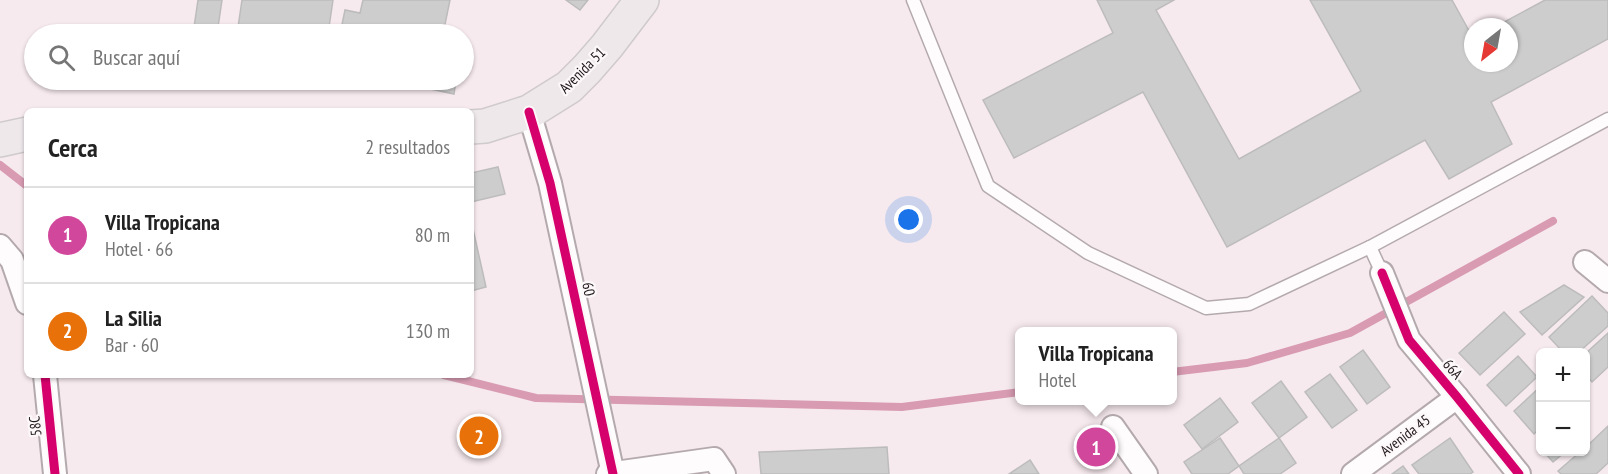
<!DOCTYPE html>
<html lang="es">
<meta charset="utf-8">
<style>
body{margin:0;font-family:"PT Sans Narrow",sans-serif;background:#f6f6f6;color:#222}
.controls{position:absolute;right:18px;bottom:18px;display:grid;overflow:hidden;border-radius:9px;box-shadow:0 2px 4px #0004}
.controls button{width:54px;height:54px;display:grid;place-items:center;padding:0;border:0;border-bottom:2px solid #e0e0e0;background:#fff;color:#222;font:30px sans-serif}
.compass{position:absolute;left:1464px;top:18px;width:54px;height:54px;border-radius:50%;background:#fff;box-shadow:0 2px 4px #0004;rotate:211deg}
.you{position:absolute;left:909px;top:220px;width:21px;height:21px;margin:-15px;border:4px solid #fff;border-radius:50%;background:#1a73e8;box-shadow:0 0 0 9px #1a73e833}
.badge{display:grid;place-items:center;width:39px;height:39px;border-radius:50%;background:#6c6265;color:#fff;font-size:20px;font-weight:700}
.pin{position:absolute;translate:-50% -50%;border:3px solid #fff;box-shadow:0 2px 6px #0006}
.popup{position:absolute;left:1015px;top:327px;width:162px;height:78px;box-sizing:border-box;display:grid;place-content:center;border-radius:9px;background:#fff;filter:drop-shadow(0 2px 4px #0005);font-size:20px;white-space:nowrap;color:#767676}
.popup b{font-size:22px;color:#222}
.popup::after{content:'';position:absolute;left:50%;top:100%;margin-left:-12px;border:12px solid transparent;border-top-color:#fff}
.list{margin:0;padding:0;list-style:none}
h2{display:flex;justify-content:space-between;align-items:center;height:78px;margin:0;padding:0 24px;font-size:26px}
h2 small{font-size:20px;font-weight:400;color:#767676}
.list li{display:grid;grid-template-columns:39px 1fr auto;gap:18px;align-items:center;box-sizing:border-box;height:96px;padding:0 24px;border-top:2px solid #e0e0e0}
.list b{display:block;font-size:22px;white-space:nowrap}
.list p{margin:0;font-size:20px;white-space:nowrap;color:#767676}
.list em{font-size:20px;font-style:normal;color:#767676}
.icon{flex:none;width:33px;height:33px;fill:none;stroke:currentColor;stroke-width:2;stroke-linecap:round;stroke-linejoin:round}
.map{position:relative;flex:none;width:1608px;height:474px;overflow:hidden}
.search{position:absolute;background:#fff;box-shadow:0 2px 4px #0004;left:24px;top:24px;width:450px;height:66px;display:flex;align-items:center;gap:15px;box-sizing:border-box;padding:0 21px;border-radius:33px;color:#767676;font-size:22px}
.panel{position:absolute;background:#fff;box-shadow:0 2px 4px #0004;left:24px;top:108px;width:450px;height:270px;border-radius:9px}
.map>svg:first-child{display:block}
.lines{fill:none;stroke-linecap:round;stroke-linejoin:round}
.stream{stroke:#d89bb2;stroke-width:8}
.building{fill:#cdcdcd;stroke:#bdbcbd;stroke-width:1.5}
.service-casing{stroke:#b4aaae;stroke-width:15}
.minor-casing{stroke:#b4aaae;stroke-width:26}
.primary-casing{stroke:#cfcacb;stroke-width:36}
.service{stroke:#fefcfc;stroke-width:12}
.minor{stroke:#fefcfc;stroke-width:22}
.primary{stroke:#eee8eb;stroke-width:33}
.cycleway-casing{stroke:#fcf7f9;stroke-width:13}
.cycleway{stroke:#d6006c;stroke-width:9}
.labels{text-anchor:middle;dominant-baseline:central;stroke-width:4.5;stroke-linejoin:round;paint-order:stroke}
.street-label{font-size:15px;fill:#21181b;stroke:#fcf7f9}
</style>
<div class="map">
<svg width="1608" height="474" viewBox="0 0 1608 474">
<rect width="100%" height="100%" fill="#f7eaee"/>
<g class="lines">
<g class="stream">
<path d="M0,165L27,186"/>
<path d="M1172,372L1247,363L1350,333L1553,221"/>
<path d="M444,375L536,398L902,407L1020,392"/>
</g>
</g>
<g class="building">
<path d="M198,0H222L217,34H193Z"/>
<path d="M242,0H333L328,34H237Z"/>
<path d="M363,0H450L443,34H340L345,10L360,13Z"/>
<path d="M566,0H588L580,10Z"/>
<path d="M1097,0H1174L1156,10L1239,159L1361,91L1310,0H1452L1473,38V63H1509V27H1495L1545,0H1608V39L1491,102L1512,144L1449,179L1425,140L1227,247L1143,92L1014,158L983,100L1113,33Z"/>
<path d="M256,80H322L320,89Z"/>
<path d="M408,80H456L454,94L407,84Z"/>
<path d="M498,167L505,194L471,202V173Z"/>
<path d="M471,220L486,287L471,291Z"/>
<path d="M1564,285L1584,297L1542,335L1520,312Z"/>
<path d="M1592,296L1608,313V326L1579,352H1563L1549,337Z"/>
<path d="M1504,312L1525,334L1480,375L1459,353Z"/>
<path d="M1608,333V367L1592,382L1586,375V353Z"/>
<path d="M1363,350L1390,387L1367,404L1340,367Z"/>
<path d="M1518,356L1537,377L1506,406L1487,385Z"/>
<path d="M1330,374L1357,410L1332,428L1305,392Z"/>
<path d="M1281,381L1307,417L1279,438L1252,403Z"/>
<path d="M1540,387V428L1534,434L1514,411Z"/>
<path d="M1220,398L1238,422L1202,449L1184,425Z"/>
<path d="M1608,426V463L1596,474H1561L1558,471L1580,452H1586V447Z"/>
<path d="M1220,438L1239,466L1228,474H1192L1184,462Z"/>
<path d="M1279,438L1296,463L1280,474H1244L1239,466Z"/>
<path d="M1450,438L1473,472L1470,474H1419L1412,465Z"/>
<path d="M887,447L889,474H761L759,452Z"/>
<path d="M1544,452H1565L1553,462Z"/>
<path d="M1030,460L1039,474H1009Z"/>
<path d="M1403,466L1409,474H1392Z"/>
</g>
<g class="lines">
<g class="service-casing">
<g id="service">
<path d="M913,0L988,186L1088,253L1206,308L1249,304L1370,247"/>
<path d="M1382,273L1370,247L1608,119"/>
</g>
</g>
<g class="minor-casing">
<g id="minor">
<path d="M529,112L550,183L613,474"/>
<path d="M0,246L12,260L27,303"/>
<path d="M1585,262L1608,281"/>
<path d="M1382,273L1409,340L1457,397L1519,474"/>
<path d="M45,375L55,474"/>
<path d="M1113,427L1146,474"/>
<path d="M608,474L714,459L724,474"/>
<path d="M1353,474L1457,397"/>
</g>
</g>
<g class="primary-casing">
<g id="primary">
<path d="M471,127L485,126L529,112L569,87L587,69L607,46L642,0"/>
<path d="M0,140L27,134"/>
</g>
</g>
<use href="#service" class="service"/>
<use href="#minor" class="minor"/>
<use href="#primary" class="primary"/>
<g class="cycleway-casing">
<g id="cycleway">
<path d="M529,112L550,183L613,474"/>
<path d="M1382,273L1409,340L1457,397L1519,474"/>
<path d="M45,375L55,474"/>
</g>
</g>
<use href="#cycleway" class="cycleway"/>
</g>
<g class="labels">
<g class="street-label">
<text transform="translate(582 70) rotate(-45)">Avenida 51</text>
<text transform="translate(589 289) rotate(78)">60</text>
<text transform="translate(1453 369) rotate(49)">66A</text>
<text transform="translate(35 426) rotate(-96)">58C</text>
<text transform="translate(1405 435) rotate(-37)">Avenida 45</text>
</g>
</g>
</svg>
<div class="controls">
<button>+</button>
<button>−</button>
</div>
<svg class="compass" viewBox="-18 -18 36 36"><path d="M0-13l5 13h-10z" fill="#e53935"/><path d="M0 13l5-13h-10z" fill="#767676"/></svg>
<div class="you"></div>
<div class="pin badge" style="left:1096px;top:447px;background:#d1479c">1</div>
<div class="popup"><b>Villa Tropicana</b>Hotel</div>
<div class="pin badge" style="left:479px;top:436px;background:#e8710a">2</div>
<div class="search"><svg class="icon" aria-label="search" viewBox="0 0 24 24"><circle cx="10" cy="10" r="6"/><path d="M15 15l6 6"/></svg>Buscar aquí</div>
<section class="panel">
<h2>Cerca<small>2 resultados</small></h2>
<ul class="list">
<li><span class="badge" style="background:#d1479c">1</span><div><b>Villa Tropicana</b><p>Hotel · 66</p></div><em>80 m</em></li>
<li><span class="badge" style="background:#e8710a">2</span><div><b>La Silia</b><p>Bar · 60</p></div><em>130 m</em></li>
</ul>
</section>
</div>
